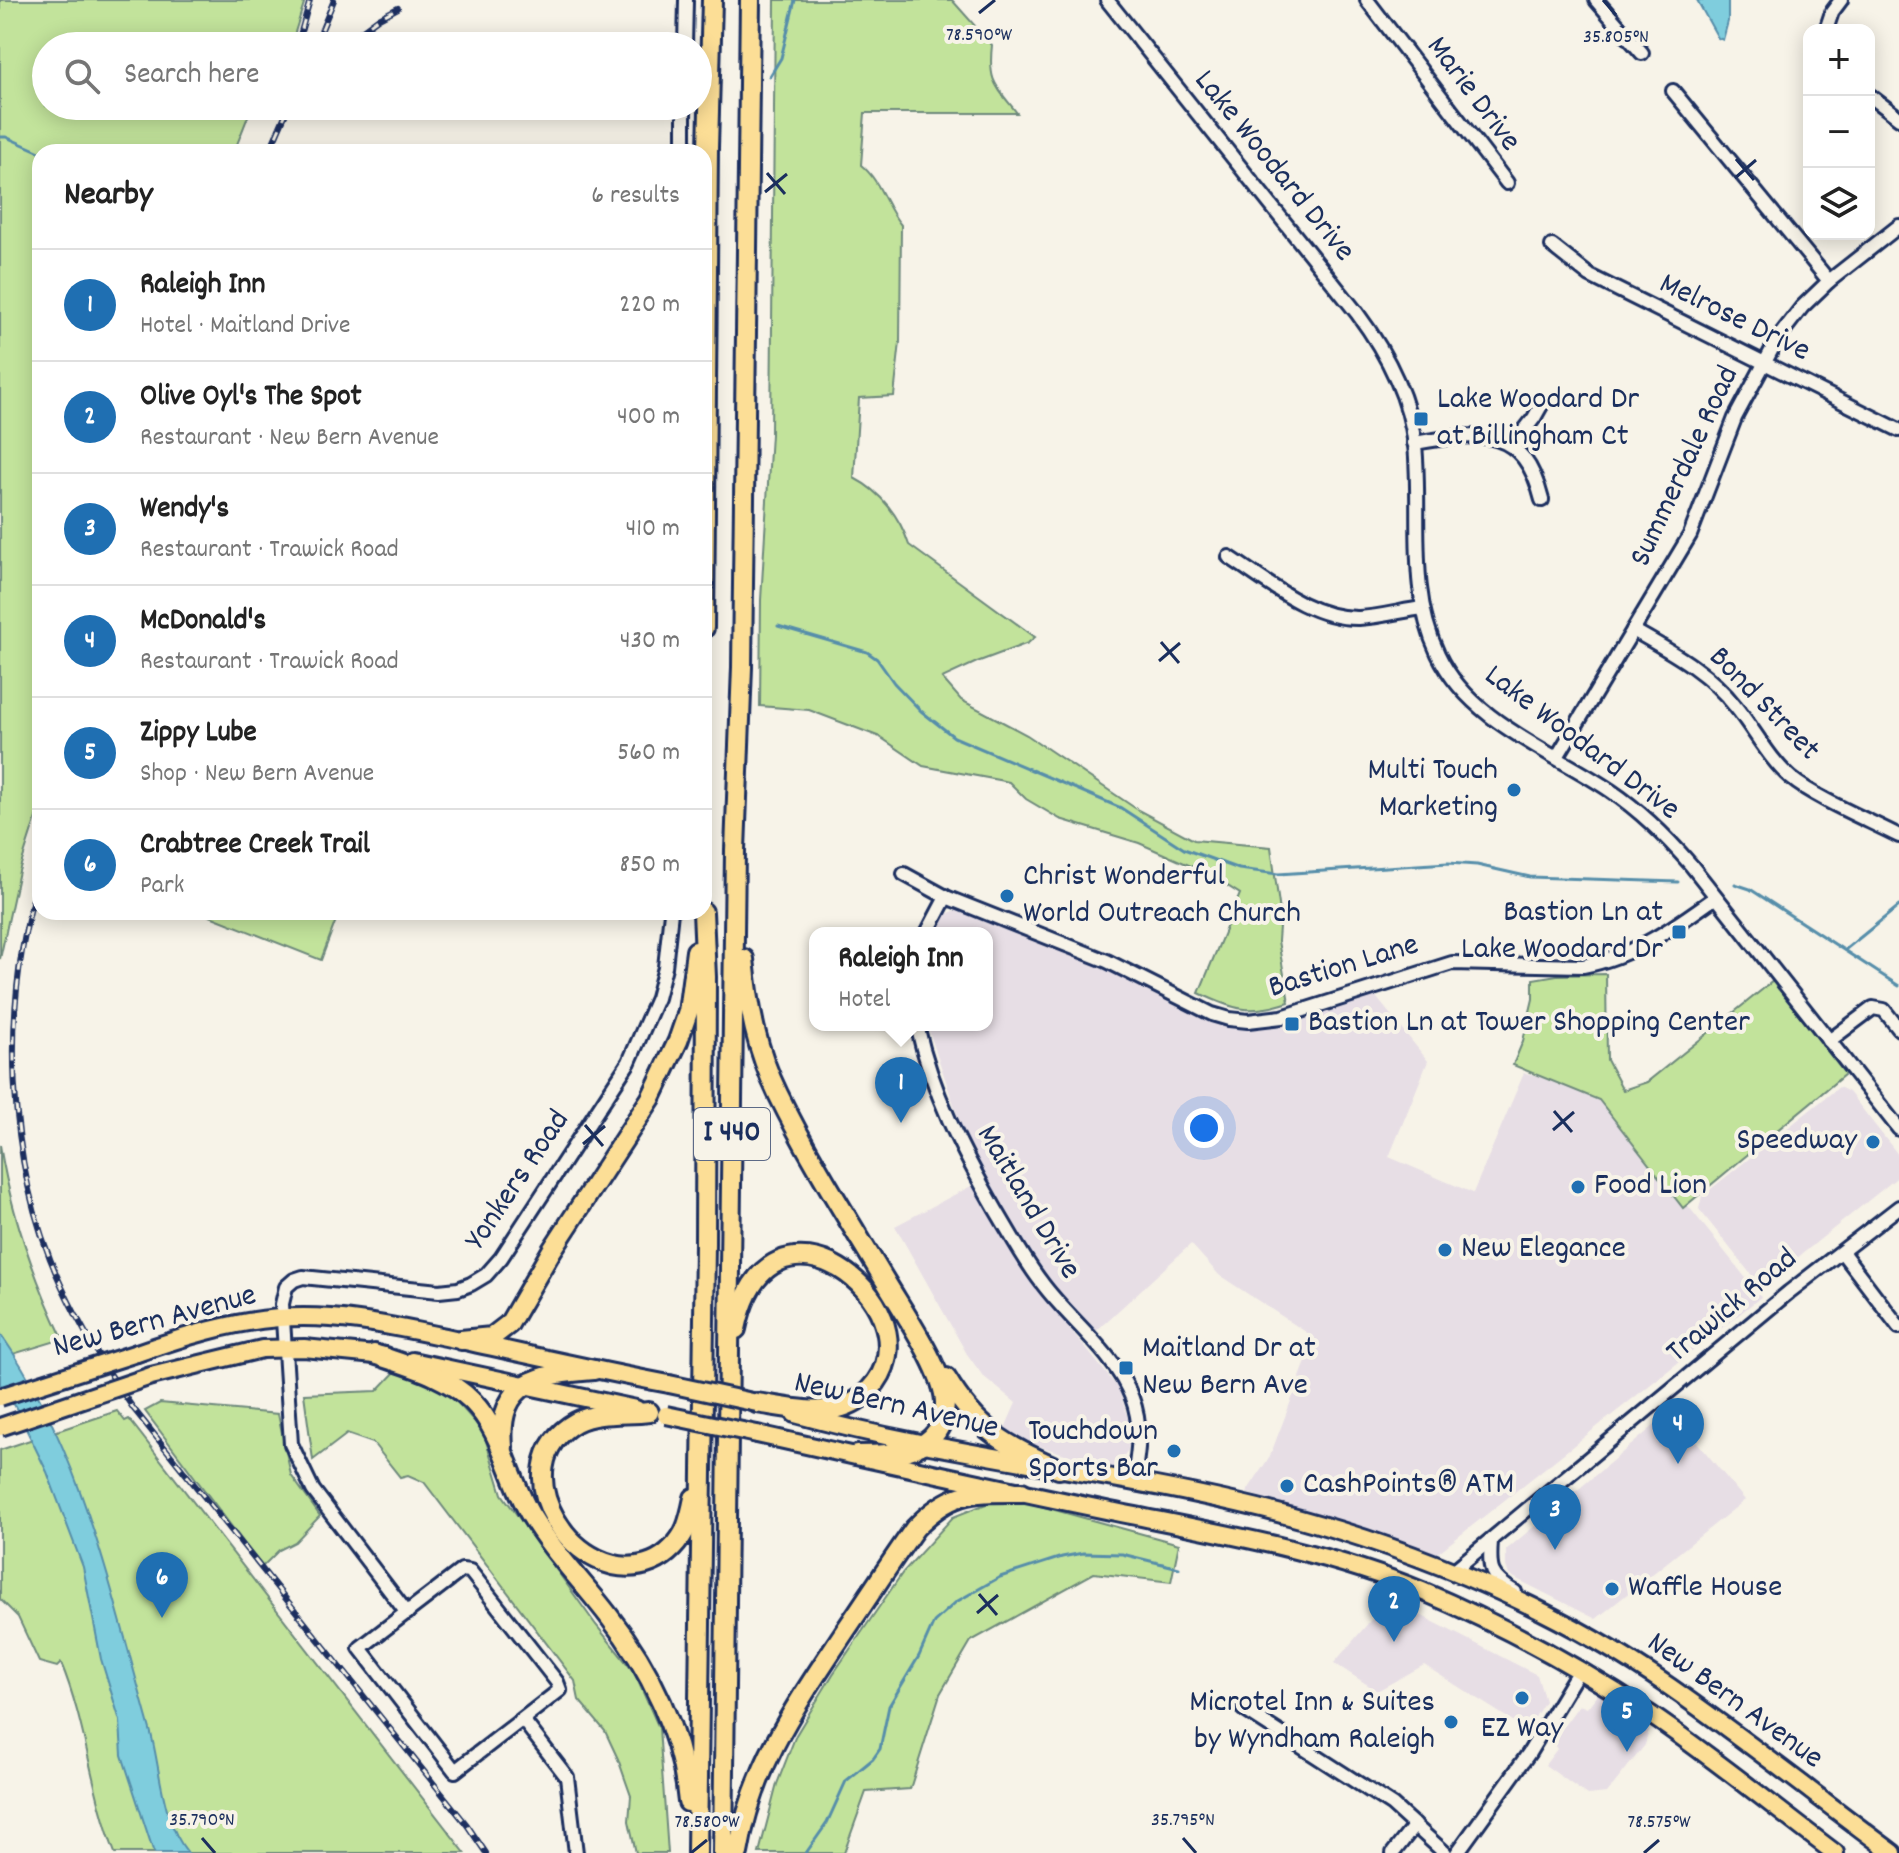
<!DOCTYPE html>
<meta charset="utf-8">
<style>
body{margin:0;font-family:Dekko,sans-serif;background:#f6f6f6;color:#222}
.controls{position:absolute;right:24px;top:24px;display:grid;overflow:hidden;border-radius:16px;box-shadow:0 4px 20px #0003}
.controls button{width:72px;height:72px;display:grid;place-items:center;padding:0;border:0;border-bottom:2px solid #e0e0e0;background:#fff;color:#222;font:40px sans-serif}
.you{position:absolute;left:1204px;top:1128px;width:28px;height:28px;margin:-20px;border:6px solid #fff;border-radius:50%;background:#1a73e8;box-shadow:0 0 0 12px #1a73e833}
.badge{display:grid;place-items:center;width:52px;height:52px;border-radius:50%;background:#1f6fb2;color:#fff;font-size:26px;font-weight:700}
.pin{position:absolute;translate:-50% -66px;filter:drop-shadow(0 2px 4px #0008)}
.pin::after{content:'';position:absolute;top:42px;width:28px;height:24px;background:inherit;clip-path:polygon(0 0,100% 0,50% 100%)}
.popup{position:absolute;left:809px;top:927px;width:184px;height:104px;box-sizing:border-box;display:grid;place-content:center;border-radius:16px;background:#fff;filter:drop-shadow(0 2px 6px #0005);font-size:26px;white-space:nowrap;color:#767676}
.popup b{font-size:30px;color:#222}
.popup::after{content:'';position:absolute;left:50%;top:100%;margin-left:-16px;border:16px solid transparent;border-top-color:#fff}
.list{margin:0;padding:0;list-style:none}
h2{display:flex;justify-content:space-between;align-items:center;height:104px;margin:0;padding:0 32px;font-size:34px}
h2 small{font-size:26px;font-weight:400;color:#767676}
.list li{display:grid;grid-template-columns:52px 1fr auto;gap:24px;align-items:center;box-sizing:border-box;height:112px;padding:0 32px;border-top:2px solid #e0e0e0}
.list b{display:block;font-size:30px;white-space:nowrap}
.list p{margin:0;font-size:26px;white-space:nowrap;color:#767676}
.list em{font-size:26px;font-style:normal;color:#767676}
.icon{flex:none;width:44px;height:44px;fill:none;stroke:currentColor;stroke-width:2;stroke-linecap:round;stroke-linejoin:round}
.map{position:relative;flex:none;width:1899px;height:1853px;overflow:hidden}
.search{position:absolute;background:#fff;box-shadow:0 4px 20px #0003;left:32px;top:32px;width:680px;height:88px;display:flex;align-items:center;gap:20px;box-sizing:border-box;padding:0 28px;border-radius:44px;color:#767676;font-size:30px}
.panel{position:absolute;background:#fff;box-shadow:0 4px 20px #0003;left:32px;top:144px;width:680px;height:776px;border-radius:24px}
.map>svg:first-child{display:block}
.built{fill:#e7dee5}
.green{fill:#c2e39b;stroke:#6e897c;stroke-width:2}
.water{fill:#7fcddd;stroke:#578eaa;stroke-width:2}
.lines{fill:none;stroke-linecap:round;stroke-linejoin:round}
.stream{stroke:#578eaa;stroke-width:3}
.minor-casing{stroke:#1b2f5e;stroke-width:18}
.major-casing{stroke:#1b2f5e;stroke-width:22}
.highway-casing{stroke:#1b2f5e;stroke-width:24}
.minor{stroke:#f7f3e8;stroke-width:12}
.major{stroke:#fcde96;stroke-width:16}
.highway{stroke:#fcde96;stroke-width:18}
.rail-casing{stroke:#1b2f5e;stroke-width:6}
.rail{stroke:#f7f3e8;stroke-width:3;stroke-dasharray:9;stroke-linecap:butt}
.major-bridge-casing{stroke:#1b2f5e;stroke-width:22;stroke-linecap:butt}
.major-bridge{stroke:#fcde96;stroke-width:16}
.ticks{fill:none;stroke:#1b2f5e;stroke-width:3}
.poi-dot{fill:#1f6fb2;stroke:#f7f3e8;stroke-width:3}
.labels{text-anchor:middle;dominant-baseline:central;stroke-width:8;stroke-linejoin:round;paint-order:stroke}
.shield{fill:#f7f3e8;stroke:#5d6a87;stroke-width:2}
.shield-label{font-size:30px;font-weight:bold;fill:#1b2f5e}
.street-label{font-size:32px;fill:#1b2f5e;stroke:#f7f3e8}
.poi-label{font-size:32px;fill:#1b2f5e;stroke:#f7f3e8;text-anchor:start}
.ticks-label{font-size:20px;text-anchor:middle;fill:#1b2f5e;stroke:#f7f3e8;stroke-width:8;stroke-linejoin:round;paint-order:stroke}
</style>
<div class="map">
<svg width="1899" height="1853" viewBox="0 0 1899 1853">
<rect width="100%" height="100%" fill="#f7f3e8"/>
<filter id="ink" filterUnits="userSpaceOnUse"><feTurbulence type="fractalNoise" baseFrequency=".0125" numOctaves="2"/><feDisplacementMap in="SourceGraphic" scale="16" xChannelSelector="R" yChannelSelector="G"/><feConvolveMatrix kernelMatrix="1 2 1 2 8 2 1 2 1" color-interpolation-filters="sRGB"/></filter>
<g filter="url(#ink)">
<g class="built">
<path d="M956,910L1110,970L1202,1018L1236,1029L1275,1027L1373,993L1428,1061L1389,1157L1473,1193L1524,1073L1593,1087L1761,1297L1439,1552L1429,1554L1356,1525L1246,1493L1270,1456L1315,1338L1219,1275L1191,1244L1095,1332L1049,1280L1028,1250L965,1138L927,1025H987V933H936L947,914Z"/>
<path d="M1839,1087L1849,1092L1899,1156V1176L1761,1287L1699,1209L1702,1196Z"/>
<path d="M973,1185L1030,1280L1119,1389L1129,1422L1130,1438L1128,1450L1114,1469L1032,1444L1005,1428L1016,1403L983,1376L967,1354L895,1226Z"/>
<path d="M1667,1415L1678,1419L1745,1500L1596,1619L1509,1575L1506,1566V1550Z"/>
<path d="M1389,1599L1537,1675L1545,1701L1527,1730L1424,1665L1377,1691L1334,1663Z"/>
<path d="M1599,1693L1649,1730L1645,1745L1607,1793L1587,1795L1545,1765L1557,1749L1552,1742L1579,1705L1587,1708Z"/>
</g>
<g class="green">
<path d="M0,0H305L291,45L279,41L277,46H46V106H252L234,152H40V805L19,871L0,959Z"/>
<path d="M775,0H952L992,45C988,82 995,85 1017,113H865L861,165C881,181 885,206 901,225L900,342L894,396L859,398L854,478C881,492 900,517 909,545L1035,637L1028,643L977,662L942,678L961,700L1027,735L1138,810L1194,840L1271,847L1280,912L1278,941L1289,1002C1251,1015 1234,1010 1199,993L1240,894L1207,873L1139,843L1060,819L1026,799L1009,782L923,766L880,737L809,710L760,706L761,600L771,434Z"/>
<path d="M200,912H339L321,960Z"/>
<path d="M1606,974L1607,1060L1623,1090L1647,1082L1773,981L1845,1074L1683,1208L1599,1100L1513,1065L1523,1041L1533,999V979L1557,975Z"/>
<path d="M0,1145C11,1214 33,1276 63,1339L0,1358Z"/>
<path d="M396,1371L448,1392L483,1431L502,1494L596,1625L634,1672L659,1728L668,1853H636L629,1821L631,1796L618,1759L605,1731L579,1700L575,1681L424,1482L408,1475L400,1477L373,1443L347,1434L313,1460L304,1394L377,1391Z"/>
<path d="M160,1403L278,1414L291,1475L320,1516L295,1542L279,1550L262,1567L145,1411Z"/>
<path d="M117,1411L125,1421L129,1419L465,1853H115C91,1792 86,1723 61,1663L57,1667L39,1662L18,1617L0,1599V1450Z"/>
<path d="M1022,1501L1179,1544L1171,1582L1094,1573L971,1641L940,1694L910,1789L866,1792L844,1853H759L777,1784L796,1735L833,1674L903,1572L953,1517L991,1502Z"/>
</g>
<g class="water">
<path d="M1697,0H1728V21L1723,40L1718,38Z"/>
<path d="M0,1333C82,1450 111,1591 149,1726C161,1766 160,1819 188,1853H155L153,1850L122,1755L120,1721L101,1659L83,1567L47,1472L15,1406L0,1384Z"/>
</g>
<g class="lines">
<g class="stream">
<path d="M770,76L781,58L795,0"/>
<path d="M0,137H6L40,152"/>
<path d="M778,626L867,652L877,659L894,683L921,711L954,737L1121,808L1184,849L1239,869L1278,874L1448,863L1477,865L1530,877L1678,882"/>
<path d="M1735,884L1750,889L1899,986"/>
<path d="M1846,949L1899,906"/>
<path d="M806,1853L827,1823L846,1781L873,1759L880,1749L889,1706L919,1656L934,1622L956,1602L1000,1577L1062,1557L1083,1553L1122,1554L1179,1568"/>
</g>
<g class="minor-casing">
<g id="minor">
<path d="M1107,0L1357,313C1386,352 1409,395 1415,445C1422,514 1407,589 1438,654C1470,722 1552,751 1611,791C1642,812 1667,837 1691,865L1899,1129"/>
<path d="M1367,0L1507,183"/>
<path d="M1596,0L1642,53"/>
<path d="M1826,30L1832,12L1841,0"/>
<path d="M685,46L686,0"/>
<path d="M1673,91L1829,281"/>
<path d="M1869,95L1899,118"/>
<path d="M684,152V106"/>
<path d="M1552,246L1590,276L1899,430"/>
<path d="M1414,443C1478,433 1523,423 1542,500"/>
<path d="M1512,446L1534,418L1543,402"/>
<path d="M1229,557C1268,582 1310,619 1359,618C1380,617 1401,611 1422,608"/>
<path d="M1633,630C1671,652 1708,671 1735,706C1754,729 1768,758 1791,778C1815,798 1870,821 1899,836"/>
<path d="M1557,757L1690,535L1735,418L1778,338L1802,307L1829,281L1899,226"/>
<path d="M904,874L946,897L1107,961L1212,1014L1229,1019L1248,1021L1282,1017L1452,963L1583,966C1633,957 1676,926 1716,897"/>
<path d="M927,933L946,897"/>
<path d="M917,1025C932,1092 962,1151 996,1210C1011,1235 1024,1260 1042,1283C1070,1321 1115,1353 1132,1398C1143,1426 1138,1454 1133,1483"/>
<path d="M1829,1041L1873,1008L1884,1010L1899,1029"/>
<path d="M1842,1252L1899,1327"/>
<path d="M1491,1541C1489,1569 1489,1577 1515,1592"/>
<path d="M462,1570L470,1571L557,1682L560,1690L455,1771L360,1648Z"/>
<path d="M1453,1571L1789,1292L1899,1207"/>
<path d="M407,1613L313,1490L291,1444L282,1304L286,1287L294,1280L303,1277L439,1291L458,1289L471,1284L486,1275L501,1258L629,1062L657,998L665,967L671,912"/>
<path d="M1243,1709L1392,1805L1445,1853"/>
<path d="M523,1720L567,1777L576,1853"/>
<path d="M1393,1853L1415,1825"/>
<path d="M1457,1853L1529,1753L1579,1670"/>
</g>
</g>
<g class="major-casing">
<g id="major">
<path d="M137,1353C183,1337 230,1322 279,1318C340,1313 401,1328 460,1340C530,1355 599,1371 669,1384"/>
<path d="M412,1361L636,1409"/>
<path d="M151,1376L262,1349L304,1348L385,1356"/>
<path d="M795,1414C973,1463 1161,1475 1338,1530C1454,1566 1570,1618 1670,1687C1746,1740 1819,1798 1893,1853"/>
<path d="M757,1434C873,1460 990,1486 1106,1510C1213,1532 1321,1549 1422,1591C1502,1625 1579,1667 1651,1715C1714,1758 1774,1807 1835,1853"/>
</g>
</g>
<g class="highway-casing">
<g id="highway">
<path d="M704,628L708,148L712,0"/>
<path d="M744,959C749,1009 756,1049 778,1094C810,1160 850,1222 887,1284C903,1311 946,1374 945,1404C943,1454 894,1455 857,1455"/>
<path d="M736,1329C767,1175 933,1303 876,1382C868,1393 856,1403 842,1407C816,1415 784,1407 757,1403"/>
<path d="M461,1340L492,1337L509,1324L552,1250L651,1098L678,1041L688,1012L696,951"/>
<path d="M374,1354C408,1366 446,1375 472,1401C502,1431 509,1478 530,1514C552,1551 582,1581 608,1615C650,1668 682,1734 688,1802"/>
<path d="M946,1378C978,1431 1004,1444 1059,1469"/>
<path d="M649,1412C626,1415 598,1411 576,1422C496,1467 577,1592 652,1562C667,1556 680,1542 686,1528C690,1518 692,1508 694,1498"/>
<path d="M503,1447C497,1380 540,1374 594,1370"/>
<path d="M697,1853L705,1243L706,977L703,912"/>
<path d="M723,1853L735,850L742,667L750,0"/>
<path d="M738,1853C752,1767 796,1705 843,1634C867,1599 890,1563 915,1528C952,1490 972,1492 1022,1492"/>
</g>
</g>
<use href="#minor" class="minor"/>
<use href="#major" class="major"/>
<use href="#highway" class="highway"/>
<g class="rail-casing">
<g id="rail">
<path d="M297,46L310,0"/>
<path d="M315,46L334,0"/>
<path d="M341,46L379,18L398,8"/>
<path d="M269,152L289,106"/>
<path d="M40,875C0,1003 5,1164 62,1287C82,1330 106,1369 133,1408L467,1825L486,1853"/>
</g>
</g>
<use href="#rail" class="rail"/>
<g class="major-bridge-casing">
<g id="major-bridge">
<path d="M669,1384L757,1403"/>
<path d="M0,1397L137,1353"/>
<path d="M666,1415L757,1434"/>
<path d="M0,1427L151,1376"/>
</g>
</g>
<use href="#major-bridge" class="major-bridge"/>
</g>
</g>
<path class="ticks" d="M1603,0L1616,15M979,13L995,0M1736,159L1754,180M767,173L785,194M1735,178L1756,160M765,192L787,174M1161,642L1179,663M1159,661L1180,643M1554,1111L1572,1132M585,1125L603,1146M1553,1130L1574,1112M583,1144L605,1126M979,1594L997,1615M977,1613L998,1595M202,1838L215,1853M1183,1838L1196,1853M691,1853L707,1840M1644,1853L1659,1840"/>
<g class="poi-dot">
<rect x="1413" y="411" width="16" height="16" rx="4"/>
<circle cx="1514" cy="790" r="8"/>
<circle cx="1007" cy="896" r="8"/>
<rect x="1671" y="924" width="16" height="16" rx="4"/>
<rect x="1284" y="1016" width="16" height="16" rx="4"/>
<circle cx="1873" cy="1142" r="8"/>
<circle cx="1578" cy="1187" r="8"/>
<circle cx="1445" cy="1250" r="8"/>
<rect x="1118" y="1360" width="16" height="16" rx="4"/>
<circle cx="1174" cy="1451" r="8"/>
<circle cx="1287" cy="1486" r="8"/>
<circle cx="1612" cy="1589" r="8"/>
<circle cx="1522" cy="1698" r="8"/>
<circle cx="1451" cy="1722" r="8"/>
</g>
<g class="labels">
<rect class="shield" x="694" y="1108" width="76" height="52" rx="6"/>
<g class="shield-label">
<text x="732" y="1134">I 440</text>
</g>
<g class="street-label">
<text transform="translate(1472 95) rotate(53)">Marie Drive</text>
<text transform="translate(1273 167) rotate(51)">Lake Woodard Drive</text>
<text transform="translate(1734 319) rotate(26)">Melrose Drive</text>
<text transform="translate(1686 467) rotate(-65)">Summerdale Road</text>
<text transform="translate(1763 705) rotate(46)">Bond Street</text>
<text transform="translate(1581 744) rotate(37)">Lake Woodard Drive</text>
<text transform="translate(1344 968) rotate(-17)">Bastion Lane</text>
<text transform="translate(519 1181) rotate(-56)">Yonkers Road</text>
<text transform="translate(1027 1203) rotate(59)">Maitland Drive</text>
<text transform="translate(1733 1307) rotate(-40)">Trawick Road</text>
<text transform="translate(155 1323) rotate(-15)">New Bern Avenue</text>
<text transform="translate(896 1407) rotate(13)">New Bern Avenue</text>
<text transform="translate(1734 1702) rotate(36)">New Bern Avenue</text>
</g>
<g class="poi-label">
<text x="1437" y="401">Lake Woodard Dr<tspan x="1437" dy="37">at Billingham Ct</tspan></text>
<text x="1498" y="772" text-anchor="end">Multi Touch<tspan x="1498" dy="37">Marketing</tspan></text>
<text x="1023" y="878">Christ Wonderful<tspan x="1023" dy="37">World Outreach Church</tspan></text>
<text x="1663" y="914" text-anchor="end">Bastion Ln at<tspan x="1663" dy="37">Lake Woodard Dr</tspan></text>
<text x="1308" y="1024">Bastion Ln at Tower Shopping Center</text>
<text x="1857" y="1142" text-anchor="end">Speedway</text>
<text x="1594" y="1187">Food Lion</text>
<text x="1461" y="1250">New Elegance</text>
<text x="1142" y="1350">Maitland Dr at<tspan x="1142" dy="37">New Bern Ave</tspan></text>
<text x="1158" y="1433" text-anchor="end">Touchdown<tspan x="1158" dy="37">Sports Bar</tspan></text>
<text x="1303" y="1486">CashPoints® ATM</text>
<text x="1628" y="1589">Waffle House</text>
<text x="1435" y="1704" text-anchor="end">Microtel Inn &amp; Suites<tspan x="1435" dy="37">by Wyndham Raleigh</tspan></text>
<text x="1522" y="1730" text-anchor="middle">EZ Way</text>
</g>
</g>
<g class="ticks-label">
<text x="979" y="40">78.590°W</text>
<text x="1616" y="42">35.805°N</text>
<text x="202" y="1825">35.790°N</text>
<text x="1183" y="1825">35.795°N</text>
<text x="707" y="1827">78.580°W</text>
<text x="1659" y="1827">78.575°W</text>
</g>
</svg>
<div class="controls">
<button>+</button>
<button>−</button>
<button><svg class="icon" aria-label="layers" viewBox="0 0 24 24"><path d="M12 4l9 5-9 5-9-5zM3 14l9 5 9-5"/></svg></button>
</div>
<div class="you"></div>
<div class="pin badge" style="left:901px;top:1123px">1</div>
<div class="popup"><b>Raleigh Inn</b>Hotel</div>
<div class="pin badge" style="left:1394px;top:1642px">2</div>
<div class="pin badge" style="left:1555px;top:1550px">3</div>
<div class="pin badge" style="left:1678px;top:1464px">4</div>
<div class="pin badge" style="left:1627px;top:1752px">5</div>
<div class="pin badge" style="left:162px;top:1618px">6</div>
<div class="search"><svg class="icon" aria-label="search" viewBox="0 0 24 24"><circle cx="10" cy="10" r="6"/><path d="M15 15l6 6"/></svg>Search here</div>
<section class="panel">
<h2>Nearby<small>6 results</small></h2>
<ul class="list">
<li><span class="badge">1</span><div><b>Raleigh Inn</b><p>Hotel · Maitland Drive</p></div><em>220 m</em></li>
<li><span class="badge">2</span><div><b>Olive Oyl's The Spot</b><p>Restaurant · New Bern Avenue</p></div><em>400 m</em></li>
<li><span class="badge">3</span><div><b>Wendy's</b><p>Restaurant · Trawick Road</p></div><em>410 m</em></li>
<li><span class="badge">4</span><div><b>McDonald's</b><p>Restaurant · Trawick Road</p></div><em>430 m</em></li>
<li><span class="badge">5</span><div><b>Zippy Lube</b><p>Shop · New Bern Avenue</p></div><em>560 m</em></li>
<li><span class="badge">6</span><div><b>Crabtree Creek Trail</b><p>Park</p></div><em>850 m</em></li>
</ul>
</section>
</div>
